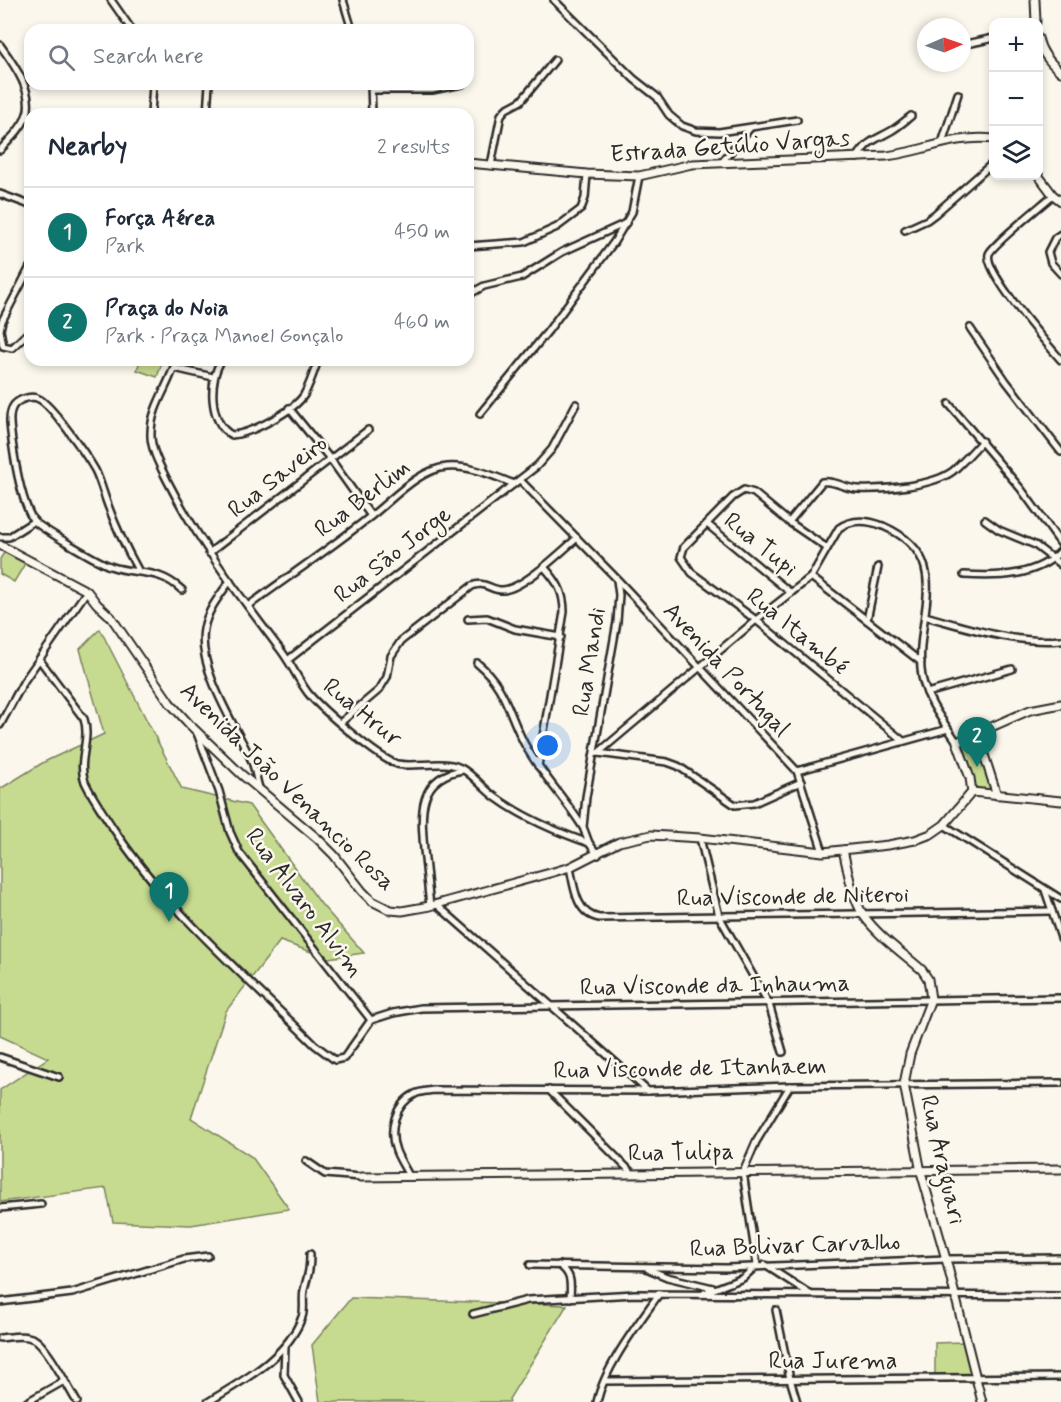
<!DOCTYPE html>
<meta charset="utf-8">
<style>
body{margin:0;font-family:Mynerve,sans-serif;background:#f6f6f7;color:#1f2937}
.controls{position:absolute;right:18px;top:18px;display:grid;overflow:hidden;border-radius:12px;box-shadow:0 3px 9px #0003}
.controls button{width:54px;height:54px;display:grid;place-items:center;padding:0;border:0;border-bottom:2px solid #e0e1e3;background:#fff;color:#1f2937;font:30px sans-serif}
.compass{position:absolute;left:917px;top:18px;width:54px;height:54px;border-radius:50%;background:#fff;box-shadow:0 3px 9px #0003;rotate:88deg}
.you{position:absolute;left:548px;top:746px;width:21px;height:21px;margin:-15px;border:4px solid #fff;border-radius:50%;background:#1a73e8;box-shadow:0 0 0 9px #1a73e833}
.badge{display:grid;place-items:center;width:39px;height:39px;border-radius:50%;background:#0f766e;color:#fff;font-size:20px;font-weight:700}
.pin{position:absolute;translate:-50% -50px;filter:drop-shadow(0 2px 3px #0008)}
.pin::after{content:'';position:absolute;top:32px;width:21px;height:18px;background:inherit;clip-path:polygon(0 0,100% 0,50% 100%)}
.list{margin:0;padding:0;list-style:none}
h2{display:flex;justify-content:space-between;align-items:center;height:78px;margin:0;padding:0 24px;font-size:26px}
h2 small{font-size:20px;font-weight:400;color:#747a83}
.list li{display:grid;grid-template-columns:39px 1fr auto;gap:18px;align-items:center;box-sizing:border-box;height:90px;padding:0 24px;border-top:2px solid #e0e1e3}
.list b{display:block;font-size:22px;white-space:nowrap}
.list p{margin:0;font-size:20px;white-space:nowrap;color:#747a83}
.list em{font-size:20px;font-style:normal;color:#747a83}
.icon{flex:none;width:33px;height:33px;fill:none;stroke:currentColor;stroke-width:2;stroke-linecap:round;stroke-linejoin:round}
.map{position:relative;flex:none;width:1061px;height:1402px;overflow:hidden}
.search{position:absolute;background:#fff;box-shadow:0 3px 9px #0003;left:24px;top:24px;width:450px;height:66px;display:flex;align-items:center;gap:15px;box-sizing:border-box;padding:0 21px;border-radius:18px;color:#747a83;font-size:22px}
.panel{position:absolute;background:#fff;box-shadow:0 3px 9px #0003;left:24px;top:108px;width:450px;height:258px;border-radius:18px}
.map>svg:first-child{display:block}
.green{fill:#c7db90;stroke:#79835e;stroke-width:1.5}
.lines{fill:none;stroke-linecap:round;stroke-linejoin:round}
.minor-casing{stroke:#2b2b2b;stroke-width:10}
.secondary-casing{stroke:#2b2b2b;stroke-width:11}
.minor{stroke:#fbf7ec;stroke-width:5}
.secondary{stroke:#fbf7ec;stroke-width:7}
.labels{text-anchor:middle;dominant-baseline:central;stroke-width:5;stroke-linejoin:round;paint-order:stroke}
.street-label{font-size:24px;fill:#2b2b2b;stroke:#fbf7ec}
</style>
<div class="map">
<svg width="1061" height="1402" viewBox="0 0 1061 1402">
<rect width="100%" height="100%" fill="#fbf7ec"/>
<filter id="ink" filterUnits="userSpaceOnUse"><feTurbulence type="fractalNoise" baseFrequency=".0167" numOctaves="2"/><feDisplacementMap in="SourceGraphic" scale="12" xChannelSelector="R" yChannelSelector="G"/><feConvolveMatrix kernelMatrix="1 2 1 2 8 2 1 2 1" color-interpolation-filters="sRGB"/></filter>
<g filter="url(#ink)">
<g class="green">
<path d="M140,360H163L157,377L137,370Z"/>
<path d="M5,551L26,562L14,582L0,574V559Z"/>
<path d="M100,629L182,789L249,805L321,904L364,953L328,958L280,941L226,1011L191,1118L252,1157L289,1209L191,1225L113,1222L106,1188L0,1202V1090L48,1058L0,1036V789L44,762L104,734L80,649Z"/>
<path d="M977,741L992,790L974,788L963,745Z"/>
<path d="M351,1298L567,1305L509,1399L510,1402H320L312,1345Z"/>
<path d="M964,1342L972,1376L935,1377V1343Z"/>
</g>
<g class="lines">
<g class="minor-casing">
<g id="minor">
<path d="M111,0L132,30"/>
<path d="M343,0L352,30"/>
<path d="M554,0L634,79L657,97L669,115L682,126L696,131L719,132L797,120"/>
<path d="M0,45C13,63 36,94 26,117C21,130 9,140 0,150"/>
<path d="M962,45L994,38"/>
<path d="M371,84L372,114"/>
<path d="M372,90H432L462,84"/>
<path d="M151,114L153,84"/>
<path d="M207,114L209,84"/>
<path d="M942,143L958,94"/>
<path d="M857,158C868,140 875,140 891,131C898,127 905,121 911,116"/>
<path d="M722,162L750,128"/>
<path d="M491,165L501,115L506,109L521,101L555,60"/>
<path d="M0,194L30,205"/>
<path d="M1053,195C1042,205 992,245 989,254C983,271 1048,345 1061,360"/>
<path d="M905,230L927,220L935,214L994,162"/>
<path d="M1061,234L1055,238L1048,252L1051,263L1061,274"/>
<path d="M468,246L524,242L557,227L581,209L585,198L587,174"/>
<path d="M30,267L2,321L0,330L3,346L12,348L30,331"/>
<path d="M468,295L484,286L522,277L562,252L626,223"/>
<path d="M970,328L1006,381L1061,452"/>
<path d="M176,360C170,385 151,406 151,433C150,448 160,466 167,480C197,539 236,591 276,644C290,660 296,677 308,693C321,709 379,759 397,764C416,768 448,758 464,770C475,777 484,789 495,797C522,817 557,832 589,843"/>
<path d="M222,360C208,378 209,425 232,435C250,434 294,411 304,395C310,384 314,372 318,360"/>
<path d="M174,368L213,377"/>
<path d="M949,404L1021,489L1061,544"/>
<path d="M289,408L331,460L371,516"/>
<path d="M480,414L548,331L614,242L632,212L639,176"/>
<path d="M520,480L617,579L797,771L823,852"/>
<path d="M985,520L999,530L1035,545L1061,565"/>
<path d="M789,522L822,482C835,480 846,489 858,489C884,490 933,486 953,471C963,462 973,451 982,441"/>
<path d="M707,524L791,593"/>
<path d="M0,537H9L34,521"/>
<path d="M827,548L789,522L754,493L744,490L733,497L684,547L681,557L692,573L756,620L902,740"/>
<path d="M209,553L368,430"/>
<path d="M138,570C127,550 117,530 109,508C104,496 101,482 95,470C87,456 52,405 39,399C32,395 19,399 14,405C7,414 11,431 12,441C15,463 21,500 33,520C37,526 100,563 110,566C138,576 157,567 182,590"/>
<path d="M964,575C998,577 1036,577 1061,551"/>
<path d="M811,577L921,662"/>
<path d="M230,581C219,596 207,611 204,629C197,667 234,724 250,757C255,767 256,778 259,788"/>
<path d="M248,606C289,576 331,548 371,516C392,500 419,469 447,467C469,465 494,476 514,484"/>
<path d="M925,616C969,628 1015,644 1061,640"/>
<path d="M468,619L487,618L515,629L561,637"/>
<path d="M867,620L878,567"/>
<path d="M39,659L84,719C91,740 77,761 85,782C92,797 102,811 111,825C164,907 246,977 315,1045L335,1060L344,1058L371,1020L393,1013L421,1008L1061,998"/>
<path d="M289,659L537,466L552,449L576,404"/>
<path d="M477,663C508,688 509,719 528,750C544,777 566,800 582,826"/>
<path d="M927,693L1012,669"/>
<path d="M340,723L379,690L387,677L391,656L401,641L472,586C485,580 491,591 503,590C523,589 562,551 577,538"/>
<path d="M0,725L24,681L87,591"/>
<path d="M197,733L219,791L230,832L239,852L371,1020"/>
<path d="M598,753L756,620L811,577L839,528C853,518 868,520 883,526C959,559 912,618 922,677C927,701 943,721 957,742"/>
<path d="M598,753L667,762L678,766L735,805L754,803L801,782"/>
<path d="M538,766L564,612C564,592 557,581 544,567"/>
<path d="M797,771L948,729"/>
<path d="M944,825L1061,899"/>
<path d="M700,838L719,916L769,1004L783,1052"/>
<path d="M598,855L589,843L583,827L586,797L617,622L619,595L617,580"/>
<path d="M570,867C574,887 576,914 599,918L1052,911"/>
<path d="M1045,890L1061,938"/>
<path d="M436,904L648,1091"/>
<path d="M430,906C428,887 426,869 424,850C421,814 417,777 463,770"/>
<path d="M0,1057L59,1077"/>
<path d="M549,1090L632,1173"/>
<path d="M306,1161L325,1174L361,1177"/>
<path d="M409,1176C405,1168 399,1159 396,1151C388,1130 395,1104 415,1094C420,1091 428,1091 434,1090L648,1091L790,1086L1061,1083"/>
<path d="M0,1208L41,1204"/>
<path d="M530,1265L726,1268L946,1259L1061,1258"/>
<path d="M559,1265C572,1274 571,1283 570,1298"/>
<path d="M765,1265L810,1294"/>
<path d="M648,1269L667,1277L713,1288"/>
<path d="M704,1293L743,1278L757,1265L743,1172L756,1142L790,1086"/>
<path d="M0,1302L72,1293L184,1259L208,1256"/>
<path d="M776,1310L790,1379L797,1402"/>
<path d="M473,1314L528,1300L635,1294L1061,1296"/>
<path d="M0,1338C11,1337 24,1334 34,1339C46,1344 69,1389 77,1402"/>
<path d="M285,1346L284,1375L299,1402"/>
<path d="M605,1381L1061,1377"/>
<path d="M27,1402L64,1381"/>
<path d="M208,1402C242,1381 287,1358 302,1317C305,1309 302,1299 304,1290C308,1274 310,1271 310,1254"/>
<path d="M597,1402C605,1366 638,1324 659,1294"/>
</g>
</g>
<g class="secondary-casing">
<g id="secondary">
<path d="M1035,0L1036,22"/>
<path d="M1038,38C1041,53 1050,63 1061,72"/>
<path d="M27,116L30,117"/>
<path d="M468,163L587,174L639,176L692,164L886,156C922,152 956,134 994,139"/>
<path d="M1038,175L1053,195L1061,201"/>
<path d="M0,545L87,591L97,604L111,617L170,703L190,725L241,774L318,839L334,855L362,891L372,901L390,910L402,911L430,906L550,873L570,867L619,842L651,835L700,838L823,852L888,845L915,840L931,834L944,825L972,792"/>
<path d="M977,733L997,795"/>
<path d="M972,792L970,778L957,742L1030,710L1061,704"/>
<path d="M972,792L1061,801"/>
<path d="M843,850C848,871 852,898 864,916C879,937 903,953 922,970L928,979L931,999L910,1054L904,1084L921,1172L946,1259L982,1402"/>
<path d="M361,1177L1061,1169"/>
</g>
</g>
<use href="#minor" class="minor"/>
<use href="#secondary" class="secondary"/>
</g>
</g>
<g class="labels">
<g class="street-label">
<text transform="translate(730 147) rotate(-4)">Estrada Getúlio Vargas</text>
<text transform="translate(278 477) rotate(-38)">Rua Saveiro</text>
<text transform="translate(363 499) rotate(-37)">Rua Berlim</text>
<text transform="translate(760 545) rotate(39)">Rua Tupi</text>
<text transform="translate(393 555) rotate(-38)">Rua São Jorge</text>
<text transform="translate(797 632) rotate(39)">Rua Itambé</text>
<text transform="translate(590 662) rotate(-81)">Rua Mandi</text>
<text transform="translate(726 670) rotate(47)">Avenida Portugal</text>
<text transform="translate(362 713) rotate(39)">Rua Hrur</text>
<text transform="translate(287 787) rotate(44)">Avenida João Venancio Rosa</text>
<text transform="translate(793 897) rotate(-1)">Rua Visconde de Niteroi</text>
<text transform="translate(304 903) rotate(53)">Rua Alvaro Alvim</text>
<text transform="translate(715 986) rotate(-1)">Rua Visconde da Inhauma</text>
<text transform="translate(690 1069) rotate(-1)">Rua Visconde de Itanhaem</text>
<text transform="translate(681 1153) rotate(-1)">Rua Tulipa</text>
<text transform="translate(942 1160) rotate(77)">Rua Araguari</text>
<text transform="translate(795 1246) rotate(-2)">Rua Bolivar Carvalho</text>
<text x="833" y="1361">Rua Jurema</text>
</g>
</g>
</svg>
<div class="controls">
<button>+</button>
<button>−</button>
<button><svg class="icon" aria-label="layers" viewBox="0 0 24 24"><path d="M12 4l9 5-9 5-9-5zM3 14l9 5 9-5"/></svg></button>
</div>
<svg class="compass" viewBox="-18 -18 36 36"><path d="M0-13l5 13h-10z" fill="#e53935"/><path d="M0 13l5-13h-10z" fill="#747a83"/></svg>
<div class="you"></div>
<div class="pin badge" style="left:169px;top:922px">1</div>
<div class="pin badge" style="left:977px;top:767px">2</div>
<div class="search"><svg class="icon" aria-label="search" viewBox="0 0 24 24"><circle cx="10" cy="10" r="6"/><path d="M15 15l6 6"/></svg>Search here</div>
<section class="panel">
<h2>Nearby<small>2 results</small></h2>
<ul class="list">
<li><span class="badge">1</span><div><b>Força Aérea</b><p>Park</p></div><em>450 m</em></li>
<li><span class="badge">2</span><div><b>Praça do Noia</b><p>Park · Praça Manoel Gonçalo</p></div><em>460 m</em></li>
</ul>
</section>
</div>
